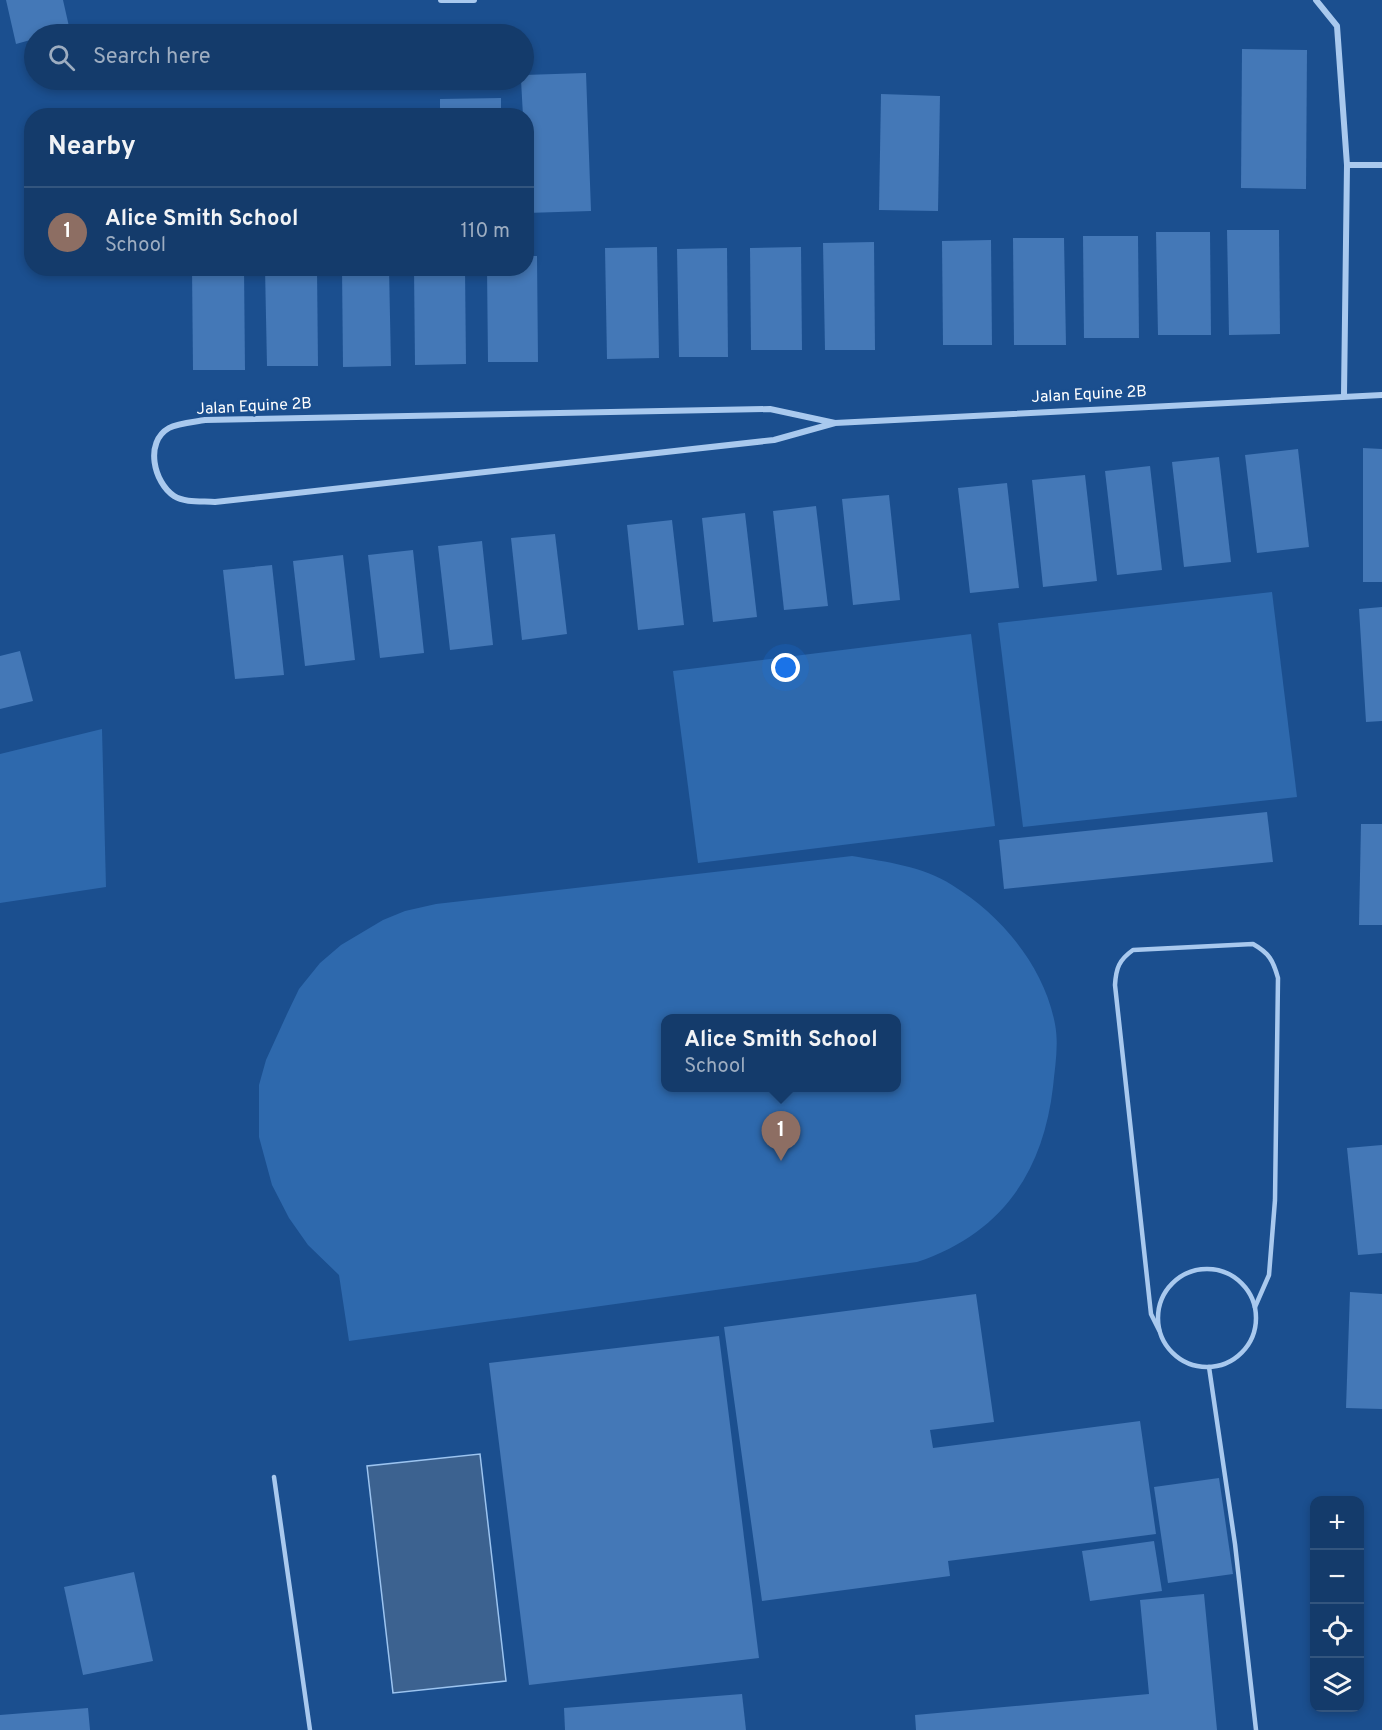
<!DOCTYPE html>
<meta charset="utf-8">
<style>
body{margin:0;font-family:Overpass,sans-serif;background:#214673;color:#f1f3f6}
.controls{position:absolute;right:18px;bottom:18px;display:grid;overflow:hidden;border-radius:12px;box-shadow:0 3px 9px #0003}
.controls button{width:54px;height:54px;display:grid;place-items:center;padding:0;border:0;border-bottom:2px solid #33557e;background:#143b6b;color:#f1f3f6;font:30px sans-serif}
.you{position:absolute;left:786px;top:668px;width:21px;height:21px;margin:-15px;border:4px solid #fff;border-radius:50%;background:#1a73e8;box-shadow:0 0 0 9px #1a73e833}
.badge{display:grid;place-items:center;width:39px;height:39px;border-radius:50%;background:#90b9f0;color:#fff;font-size:20px;font-weight:700}
.pin{position:absolute;translate:-50% -50px;filter:drop-shadow(0 2px 3px #0008)}
.pin::after{content:'';position:absolute;top:32px;width:21px;height:18px;background:inherit;clip-path:polygon(0 0,100% 0,50% 100%)}
.popup{position:absolute;left:661px;top:1014px;width:240px;height:78px;box-sizing:border-box;display:grid;place-content:center;border-radius:12px;background:#143b6b;filter:drop-shadow(0 2px 4px #0005);font-size:20px;white-space:nowrap;color:#9dadc1}
.popup b{font-size:22px;color:#f1f3f6}
.popup::after{content:'';position:absolute;left:50%;top:100%;margin-left:-12px;border:12px solid transparent;border-top-color:#143b6b}
.list{margin:0;padding:0;list-style:none}
h2{display:flex;justify-content:space-between;align-items:center;height:78px;margin:0;padding:0 24px;font-size:26px}
h2 small{font-size:20px;font-weight:400;color:#9dadc1}
.list li{display:grid;grid-template-columns:39px 1fr auto;gap:18px;align-items:center;box-sizing:border-box;height:90px;padding:0 24px;border-top:2px solid #33557e}
.list b{display:block;font-size:22px;white-space:nowrap}
.list p{margin:0;font-size:20px;white-space:nowrap;color:#9dadc1}
.list em{font-size:20px;font-style:normal;color:#9dadc1}
.icon{flex:none;width:33px;height:33px;fill:none;stroke:currentColor;stroke-width:2;stroke-linecap:round;stroke-linejoin:round}
.map{position:relative;flex:none;width:1382px;height:1730px;overflow:hidden}
.search{position:absolute;background:#143b6b;box-shadow:0 3px 9px #0003;left:24px;top:24px;width:510px;height:66px;display:flex;align-items:center;gap:15px;box-sizing:border-box;padding:0 21px;border-radius:33px;color:#9dadc1;font-size:22px}
.panel{position:absolute;background:#143b6b;box-shadow:0 3px 9px #0003;left:24px;top:108px;width:510px;height:168px;border-radius:24px}
.map>svg:first-child{display:block}
.green{fill:#2e69ad;fill-rule:evenodd}
.water{fill:#3c6290;stroke:#9cc4f0;stroke-width:1.5}
.building{fill:#4478b7}
.lines{fill:none;stroke-linecap:round;stroke-linejoin:round}
.service{stroke:#a9c9ee;stroke-width:4.5}
.minor{stroke:#a9c9ee;stroke-width:6}
.labels{text-anchor:middle;dominant-baseline:central;stroke-width:5;stroke-linejoin:round;paint-order:stroke}
.street-label{font-size:16px;fill:#fff;stroke:#1b4f8f}
</style>
<div class="map">
<svg width="1382" height="1730" viewBox="0 0 1382 1730">
<rect width="100%" height="100%" fill="#1b4f8f"/>
<g class="green">
<path d="M1272,592L1297,797L1023,827L998,623Z"/>
<path d="M971,634L995,826L698,863L673,671Z"/>
<path d="M102,729L106,887L0,903V754Z"/>
<path d="M852,856C887,862 922,866 952,885C1001,915 1044,966 1055,1024C1059,1045 1055,1066 1053,1087C1043,1173 1001,1234 917,1262L349,1341L339,1275L308,1245L289,1218L272,1185L259,1137V1085L266,1060L287,1014L299,989L320,963L341,945L383,920L405,911L436,904ZM896,1018V1088H666V1018Z"/>
</g>
<path class="water" d="M480,1454L506,1681L393,1693L367,1466Z"/>
<g class="building">
<path d="M6,0H63L70,31L34,34V39L16,44Z"/>
<path d="M1242,49L1307,50L1306,189L1241,188Z"/>
<path d="M586,73L591,211L526,213V116H523L521,80L524,75Z"/>
<path d="M881,94L940,96L938,211L879,210Z"/>
<path d="M501,98V116H440V99Z"/>
<path d="M1227,230H1279L1280,334L1229,335Z"/>
<path d="M1156,232H1210L1211,335H1158Z"/>
<path d="M1083,236H1138L1139,338H1084Z"/>
<path d="M1013,238H1064L1066,345H1014Z"/>
<path d="M991,240L992,345H943L942,241Z"/>
<path d="M874,242L875,350H825L823,243Z"/>
<path d="M657,247L659,358L607,359L605,248Z"/>
<path d="M801,247L802,350H751L750,248Z"/>
<path d="M727,248L728,357H679L677,249Z"/>
<path d="M526,256H537L538,362H488L487,268H526Z"/>
<path d="M192,268H244L245,370H193Z"/>
<path d="M265,268H317L318,366H267Z"/>
<path d="M342,268H389L391,366L343,367Z"/>
<path d="M414,268H465L466,364L415,365Z"/>
<path d="M1363,448L1382,449V582H1363Z"/>
<path d="M1298,449L1309,547L1257,553L1245,455Z"/>
<path d="M1219,457L1231,562L1184,567L1172,462Z"/>
<path d="M1150,466L1162,570L1117,575L1105,471Z"/>
<path d="M1085,475L1097,581L1043,587L1032,480Z"/>
<path d="M1007,483L1019,588L970,593L958,488Z"/>
<path d="M889,495L900,600L853,605L842,499Z"/>
<path d="M816,506L828,606L784,610L773,511Z"/>
<path d="M745,513L757,617L713,622L702,518Z"/>
<path d="M672,520L684,625L638,630L627,525Z"/>
<path d="M555,534L567,634L522,640L511,538Z"/>
<path d="M482,541L493,645L450,650L438,546Z"/>
<path d="M413,550L424,653L380,658L368,555Z"/>
<path d="M343,555L355,660L305,666L293,561Z"/>
<path d="M272,565L284,675L235,679L223,570Z"/>
<path d="M1382,607V721L1366,722L1359,609Z"/>
<path d="M20,651L33,701L0,709V656Z"/>
<path d="M1267,812L1273,862L1004,889L999,840Z"/>
<path d="M1361,824H1382V925H1359Z"/>
<path d="M1382,1145V1253L1358,1255L1347,1148Z"/>
<path d="M1350,1292L1382,1294V1409L1346,1408Z"/>
<path d="M976,1294L994,1422L930,1430L933,1448L1140,1421L1156,1534L948,1561L950,1576L762,1601L724,1327Z"/>
<path d="M719,1336L759,1658L529,1685L489,1363Z"/>
<path d="M1219,1478L1233,1574L1168,1583L1154,1487Z"/>
<path d="M1154,1541L1162,1591L1090,1601L1082,1551Z"/>
<path d="M134,1572L153,1661L83,1675L64,1587Z"/>
<path d="M1204,1594L1217,1730H916L915,1715L1149,1694L1140,1600Z"/>
<path d="M742,1694L746,1730H565L564,1708Z"/>
<path d="M88,1708L90,1730H0V1715Z"/>
</g>
<g class="lines">
<g class="service">
<circle cx="1207" cy="1318" r="49"/>
<path d="M1159,1330L1151,1314L1115,985C1116,968 1119,960 1133,950L1253,944C1269,953 1273,960 1278,978L1275,1200L1269,1275L1255,1307"/>
<path d="M1209,1367L1235,1544L1256,1730"/>
<path d="M274,1477L310,1730"/>
</g>
<g class="minor">
<path d="M441,0H474"/>
<path d="M1316,0L1337,26L1347,165L1344,395"/>
<path d="M1347,165H1382"/>
<path d="M835,423L770,409L205,420C194,422 178,423 169,428C144,442 154,483 174,496C185,503 202,501 215,502L774,440L835,423L1382,395"/>
</g>
</g>
<g class="labels">
<g class="street-label">
<text transform="translate(1089 395) rotate(-3)">Jalan Equine 2B</text>
<text transform="translate(254 407) rotate(-3)">Jalan Equine 2B</text>
</g>
</g>
</svg>
<div class="controls">
<button>+</button>
<button>−</button>
<button><svg class="icon" aria-label="locate" viewBox="0 0 24 24"><circle cx="12" cy="12" r="6"/><path d="M12 2v4M12 18v4M2 12h4M18 12h4"/></svg></button>
<button><svg class="icon" aria-label="layers" viewBox="0 0 24 24"><path d="M12 4l9 5-9 5-9-5zM3 14l9 5 9-5"/></svg></button>
</div>
<div class="you"></div>
<div class="pin badge" style="left:781px;top:1161px;background:#8d6e63">1</div>
<div class="popup"><b>Alice Smith School</b>School</div>
<div class="search"><svg class="icon" aria-label="search" viewBox="0 0 24 24"><circle cx="10" cy="10" r="6"/><path d="M15 15l6 6"/></svg>Search here</div>
<section class="panel">
<h2>Nearby<small></small></h2>
<ul class="list">
<li><span class="badge" style="background:#8d6e63">1</span><div><b>Alice Smith School</b><p>School</p></div><em>110 m</em></li>
</ul>
</section>
</div>
